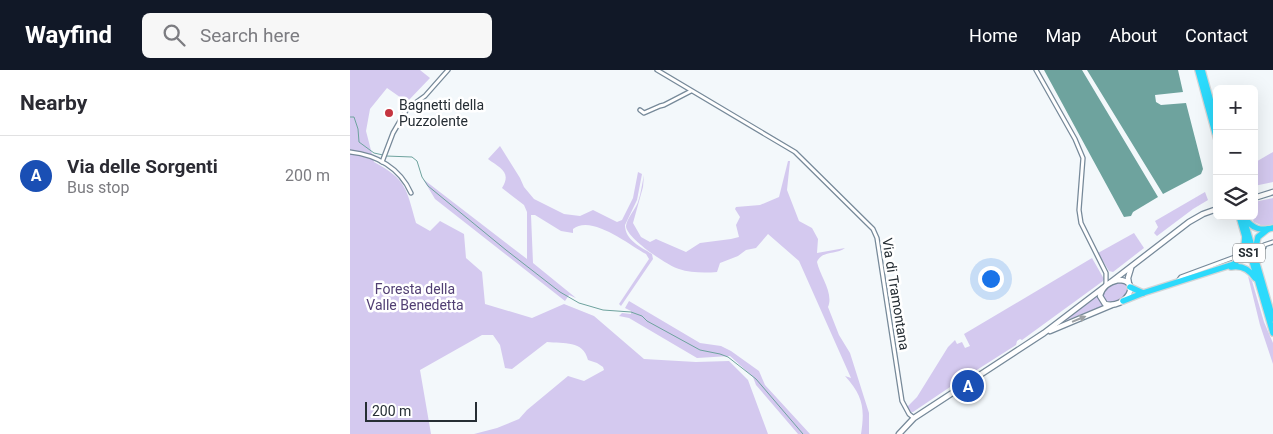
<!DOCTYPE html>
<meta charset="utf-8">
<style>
body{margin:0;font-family:Roboto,sans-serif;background:#f7f7f7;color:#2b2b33}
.controls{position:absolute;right:15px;top:15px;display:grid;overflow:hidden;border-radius:8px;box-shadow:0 5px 20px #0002}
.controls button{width:45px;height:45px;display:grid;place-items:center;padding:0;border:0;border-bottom:1px solid #e1e1e2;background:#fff;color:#2b2b33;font:25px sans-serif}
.scale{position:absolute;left:15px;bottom:12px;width:112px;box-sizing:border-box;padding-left:5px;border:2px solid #262e34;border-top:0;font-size:14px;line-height:18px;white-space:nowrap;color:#262e34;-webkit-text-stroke:4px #fff;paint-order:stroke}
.you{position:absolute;left:640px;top:208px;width:18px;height:18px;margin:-12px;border:4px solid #fff;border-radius:50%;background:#1a73e8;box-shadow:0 0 0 8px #1a73e833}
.badge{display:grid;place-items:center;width:32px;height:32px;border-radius:50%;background:#111827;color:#fff;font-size:16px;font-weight:700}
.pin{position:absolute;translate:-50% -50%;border:2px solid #fff;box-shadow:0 1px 5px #0006}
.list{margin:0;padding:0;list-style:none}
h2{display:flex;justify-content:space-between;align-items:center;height:65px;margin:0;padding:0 20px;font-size:21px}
h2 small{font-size:16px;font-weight:400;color:#7c7c81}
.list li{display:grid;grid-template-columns:32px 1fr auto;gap:15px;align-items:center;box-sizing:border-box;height:80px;padding:0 20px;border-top:1px solid #e1e1e2}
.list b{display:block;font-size:19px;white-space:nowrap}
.list p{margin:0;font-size:16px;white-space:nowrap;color:#7c7c81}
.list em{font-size:16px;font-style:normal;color:#7c7c81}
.icon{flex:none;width:28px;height:28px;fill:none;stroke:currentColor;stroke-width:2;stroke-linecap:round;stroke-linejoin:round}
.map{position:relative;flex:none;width:923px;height:364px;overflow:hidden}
header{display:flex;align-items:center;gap:30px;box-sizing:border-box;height:70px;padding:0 25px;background:#111827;color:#fff}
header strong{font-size:24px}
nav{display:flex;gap:28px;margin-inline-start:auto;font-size:18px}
.search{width:350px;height:45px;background:#f7f7f7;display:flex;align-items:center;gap:12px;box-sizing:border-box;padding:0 18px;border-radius:8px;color:#7c7c81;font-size:19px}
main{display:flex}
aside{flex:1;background:#fff}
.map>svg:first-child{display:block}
.green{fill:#d4c9ef}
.water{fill:#6ea39e}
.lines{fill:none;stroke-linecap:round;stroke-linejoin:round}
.stream{stroke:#6ea39e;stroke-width:1}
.street-casing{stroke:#768999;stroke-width:5.5}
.secondary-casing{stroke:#768999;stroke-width:7}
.highway-casing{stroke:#d4d5d6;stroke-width:8}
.street{stroke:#fff;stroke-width:3}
.secondary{stroke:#fff;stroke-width:4.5}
.highway{stroke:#2cdafc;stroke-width:5.5}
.oneway{fill:#9da1a4}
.poi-dot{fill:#c53540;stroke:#fff;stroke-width:2}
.labels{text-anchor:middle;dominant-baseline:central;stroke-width:5;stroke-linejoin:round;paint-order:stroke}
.shield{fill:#fff;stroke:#676d71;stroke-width:1}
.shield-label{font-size:12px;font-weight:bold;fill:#262e34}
.poi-label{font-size:14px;fill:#262e34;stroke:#fff;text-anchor:start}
.park-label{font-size:14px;fill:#513f73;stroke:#fff}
.street-label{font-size:14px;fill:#262e34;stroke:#fff}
</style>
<header>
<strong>Wayfind</strong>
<div class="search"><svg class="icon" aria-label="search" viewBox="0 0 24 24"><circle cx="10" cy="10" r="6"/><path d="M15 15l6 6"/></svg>Search here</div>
<nav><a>Home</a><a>Map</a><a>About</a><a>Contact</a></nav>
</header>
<main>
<aside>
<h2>Nearby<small></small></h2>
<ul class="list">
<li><span class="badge" style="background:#1a4fb4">A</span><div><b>Via delle Sorgenti</b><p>Bus stop</p></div><em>200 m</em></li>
</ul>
</aside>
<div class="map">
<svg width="923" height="364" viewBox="0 0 923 364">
<rect width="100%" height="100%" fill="#f3f8fb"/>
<g class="green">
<path d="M0,0H70L80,8L57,32L37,18L20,39L16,61L24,92C57,110 56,118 66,153L80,161L90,151L114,164L116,188L132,202L135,234L182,248L214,234L244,246L294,289L346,292L379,291L398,310L418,364H124L147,358L169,349L177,340L218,306L234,311L254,300L253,297L247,293L238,290C233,270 214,274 197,272L162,299L155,298L150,275L143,265H132L70,300L81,364H0Z"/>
<path d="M150,76L170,108L174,117L184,129L214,144L230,146L243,140L267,152L272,150L283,128L288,102L292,104L287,130L275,155C275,170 291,177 302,184L303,189L271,236L269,234L299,189L296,184C278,174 241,144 223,159V163L211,161L185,145H181L183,193L226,228L219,225L215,231L85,129L73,109L177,189V142L174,135L152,118C162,102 150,98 138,89Z"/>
<path d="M923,82V112L904,116V93Z"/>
<path d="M438,91H440L437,120L449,151L462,158L468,169L467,183L495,178C486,185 472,180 467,192C470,206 484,223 478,237L489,265L500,283L519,343V364H511C515,338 513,326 495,306L501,308L449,191L418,164L406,178L396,180L388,186L370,193L367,202C356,203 340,203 329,199C318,196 276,168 276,156C277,148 285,140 288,132C291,123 292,114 294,105L293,117L283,153L291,167L300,172L306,169L336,182L350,173L381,169L389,167L386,155L390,147L385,139L386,137L410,135L429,127Z"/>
<path d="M855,122L858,130L843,139L807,166L804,163L808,157L805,151Z"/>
<path d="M923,128V154L915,157L904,152L900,146H904V132Z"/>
<path d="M784,163L794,178L763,202L759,201L748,183Z"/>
<path d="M742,188L754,209L753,211L672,270L670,269L667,271L666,275L600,317L563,342H561L557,337L567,327L598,277L605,270L607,274L612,272L615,278L620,276L614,264Z"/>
<path d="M898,206L902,211L914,252L923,273V294L910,255Z"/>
<path d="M767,212H774L778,218L777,223C772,230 761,234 754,230L752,227L754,221Z"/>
<path d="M748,226L749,230L753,236L714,251Z"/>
<path d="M279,231L350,273L371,276L381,281L409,301L415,315L460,364H448L406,315L403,307L380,286L347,288L279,248L269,246L272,243L281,244V241L275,238Z"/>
</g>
<g class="water">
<path d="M694,0H732L808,127L783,142L781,146L774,147Z"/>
<path d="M737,0H828L833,22L805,25L806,32L811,35L836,33L853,99L851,104L813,124Z"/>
</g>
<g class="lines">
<g class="stream">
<path d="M0,47H4L8,59L9,72L24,83L33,85"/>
<path d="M36,86L62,87L67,91L72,107L78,116L156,180L210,222L229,233L253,240L281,242L292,246L297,251L350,280L370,284L378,287L406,309L453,364"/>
</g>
<g class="street-casing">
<g id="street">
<path d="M307,0L445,82L523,159L527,168L552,331L559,344L564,348"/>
<path d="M686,0L725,69L733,88L729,140L731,153L756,203V216"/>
<path d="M290,40L294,43L310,36L314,35L341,21"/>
<path d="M0,82C27,85 50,98 61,123"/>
<path d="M32,92L43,63L57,39L75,26L98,0"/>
<path d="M914,177V175L923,172"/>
<path d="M828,211L831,207L885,187"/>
</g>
</g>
<g class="secondary-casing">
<g id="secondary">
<path d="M904,128L923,122"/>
<path d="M768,210C793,210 776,240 755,234L750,226C752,216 759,212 768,210Z"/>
<path d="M761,212L839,152L853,144L867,139"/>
<path d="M779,214L778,208L781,198"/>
<path d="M700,261L762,235"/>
<path d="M549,364L564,348L694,263L753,218"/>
</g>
</g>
<g class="highway-casing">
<g id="highway">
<path d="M848,0L867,70"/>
<path d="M852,0L867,54"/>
<path d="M889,146L923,263"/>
<path d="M893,146L923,249"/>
<path d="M895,148C902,159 911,161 923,158"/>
<path d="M905,181L908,167L918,159"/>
<path d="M881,197C891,195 899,199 905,208"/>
<path d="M780,217L793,223"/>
<path d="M773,231L793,223L884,194L893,185L895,167"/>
</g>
</g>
<use href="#street" class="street"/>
<use href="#secondary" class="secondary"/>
<use href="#highway" class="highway"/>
</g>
<defs><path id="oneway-solid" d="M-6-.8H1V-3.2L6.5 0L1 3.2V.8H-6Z" transform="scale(1.25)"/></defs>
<use class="oneway" href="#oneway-solid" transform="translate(729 249) rotate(-22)"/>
<circle class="poi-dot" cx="39" cy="43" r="5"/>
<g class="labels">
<rect class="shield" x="883" y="173.5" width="32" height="19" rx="4"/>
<g class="shield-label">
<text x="899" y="183">SS1</text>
</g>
<g class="poi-label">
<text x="49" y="35">Bagnetti della<tspan x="49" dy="16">Puzzolente</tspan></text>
</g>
<g class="park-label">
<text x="65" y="219">Foresta della<tspan x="65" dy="16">Valle Benedetta</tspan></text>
</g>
<g class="street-label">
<text transform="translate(546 224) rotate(81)">Via di Tramontana</text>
</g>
</g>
</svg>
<div class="controls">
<button>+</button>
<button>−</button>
<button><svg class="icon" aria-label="layers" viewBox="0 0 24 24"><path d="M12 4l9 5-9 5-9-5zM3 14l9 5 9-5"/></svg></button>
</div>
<div class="scale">200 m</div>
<div class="you"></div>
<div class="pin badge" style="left:618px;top:316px;background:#1a4fb4">A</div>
</div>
</main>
